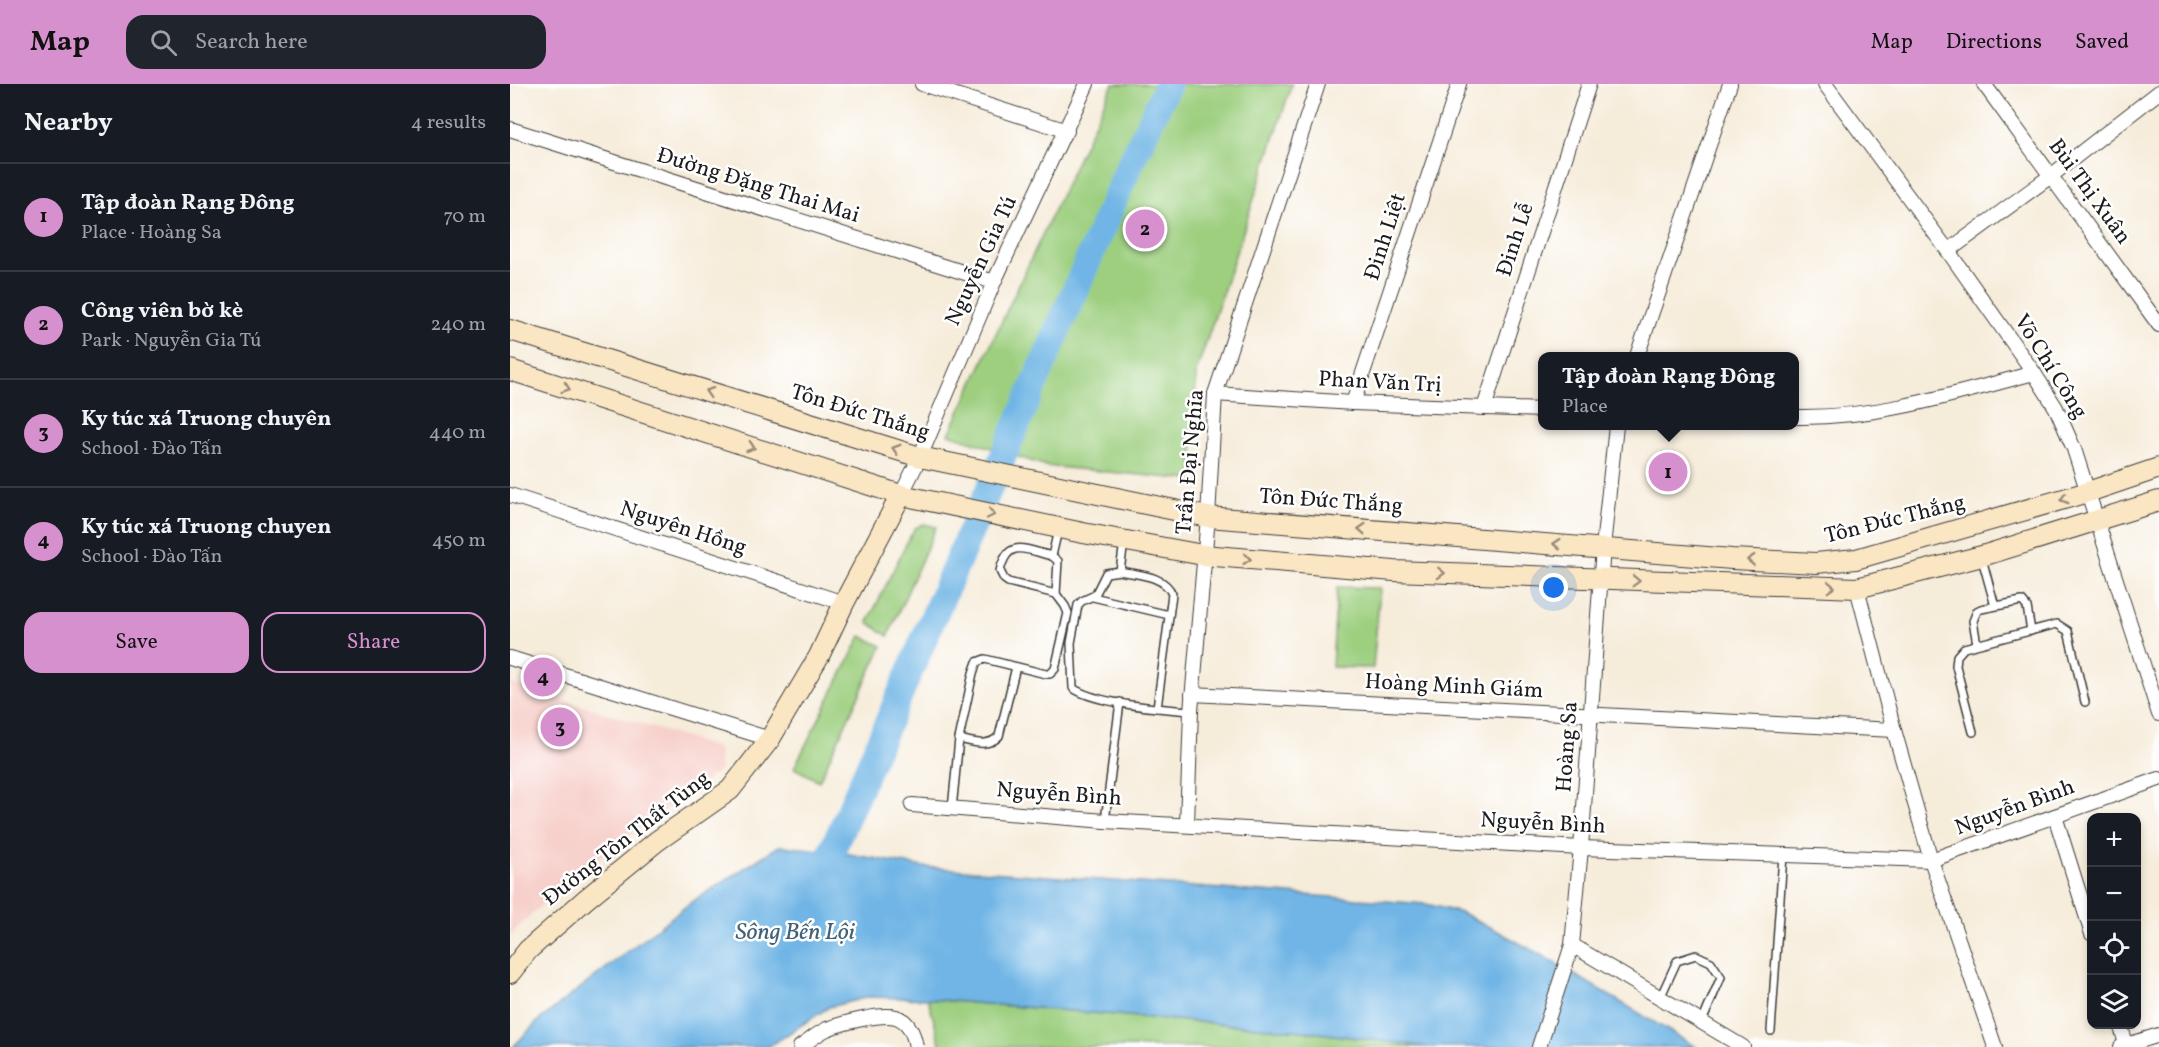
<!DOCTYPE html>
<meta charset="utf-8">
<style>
body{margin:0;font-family:Vollkorn,serif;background:#20242c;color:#f1f3f6}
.controls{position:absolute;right:18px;bottom:18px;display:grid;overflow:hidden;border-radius:12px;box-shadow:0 3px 9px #0003}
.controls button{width:54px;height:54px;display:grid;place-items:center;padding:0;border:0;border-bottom:2px solid #363941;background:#171b24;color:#f1f3f6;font:30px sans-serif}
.you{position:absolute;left:1044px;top:504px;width:21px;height:21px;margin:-15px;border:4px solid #fff;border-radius:50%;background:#1a73e8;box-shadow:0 0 0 9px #1a73e833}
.badge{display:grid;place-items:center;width:39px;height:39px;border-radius:50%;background:#d690ce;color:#111;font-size:20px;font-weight:700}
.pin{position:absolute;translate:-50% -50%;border:3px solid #fff;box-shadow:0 2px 6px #0006}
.popup{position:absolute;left:1028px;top:268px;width:261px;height:78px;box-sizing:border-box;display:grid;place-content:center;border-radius:12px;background:#171b24;filter:drop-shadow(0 2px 4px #0005);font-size:20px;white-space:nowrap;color:#9ea1a6}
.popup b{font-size:22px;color:#f1f3f6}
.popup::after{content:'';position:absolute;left:50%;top:100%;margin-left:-12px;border:12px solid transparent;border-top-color:#171b24}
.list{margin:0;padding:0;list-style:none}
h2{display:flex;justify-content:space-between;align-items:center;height:78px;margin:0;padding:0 24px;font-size:26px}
h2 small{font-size:20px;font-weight:400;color:#9ea1a6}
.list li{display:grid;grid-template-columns:39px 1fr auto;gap:18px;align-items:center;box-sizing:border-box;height:108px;padding:0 24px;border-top:2px solid #363941}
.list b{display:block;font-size:22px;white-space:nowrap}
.list p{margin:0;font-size:20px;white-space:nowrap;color:#9ea1a6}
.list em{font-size:20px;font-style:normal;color:#9ea1a6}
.actions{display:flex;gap:12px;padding:18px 24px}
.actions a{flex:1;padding:14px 0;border:2px solid #d690ce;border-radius:18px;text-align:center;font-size:21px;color:#d690ce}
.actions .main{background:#d690ce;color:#111}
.icon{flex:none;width:33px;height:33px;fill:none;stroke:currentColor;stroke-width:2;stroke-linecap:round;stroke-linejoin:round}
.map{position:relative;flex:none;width:1649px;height:963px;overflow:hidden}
header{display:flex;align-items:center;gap:36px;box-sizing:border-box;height:84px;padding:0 30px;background:#d690ce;color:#111}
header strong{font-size:28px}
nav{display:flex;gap:33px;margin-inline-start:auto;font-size:21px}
.search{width:420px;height:54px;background:#20242c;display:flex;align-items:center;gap:15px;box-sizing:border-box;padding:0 21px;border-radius:18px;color:#9ea1a6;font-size:22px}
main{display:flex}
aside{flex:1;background:#171b24}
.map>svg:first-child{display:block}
.built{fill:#f7d0cb}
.green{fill:#9dcf7f;stroke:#5c764e;stroke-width:1.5}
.water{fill:#6fb5e5;stroke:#466880;stroke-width:1.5}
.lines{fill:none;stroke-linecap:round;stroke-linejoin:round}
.river{stroke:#6fb5e5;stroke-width:27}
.lane-casing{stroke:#3d3b38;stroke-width:10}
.street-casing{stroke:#3d3b38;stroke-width:16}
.secondary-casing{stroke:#3d3b38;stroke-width:22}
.lane{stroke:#fff;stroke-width:7}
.street{stroke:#fff;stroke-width:14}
.secondary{stroke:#fbe6c4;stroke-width:20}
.oneway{stroke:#978b78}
.labels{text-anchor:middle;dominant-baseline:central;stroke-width:5;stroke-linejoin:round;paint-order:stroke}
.street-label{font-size:22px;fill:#1c1c1c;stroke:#fff}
.water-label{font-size:24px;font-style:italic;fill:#416176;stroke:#fff}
</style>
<header>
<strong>Map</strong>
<div class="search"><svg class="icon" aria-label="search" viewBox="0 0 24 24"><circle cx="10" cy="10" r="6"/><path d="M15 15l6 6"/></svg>Search here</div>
<nav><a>Map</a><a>Directions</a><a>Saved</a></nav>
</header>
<main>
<aside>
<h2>Nearby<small>4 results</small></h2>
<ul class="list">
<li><span class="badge">1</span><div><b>Tập đoàn Rạng Đông</b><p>Place · Hoàng Sa</p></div><em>70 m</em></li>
<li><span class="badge">2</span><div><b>Công viên bờ kè</b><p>Park · Nguyễn Gia Tú</p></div><em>240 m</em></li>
<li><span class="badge">3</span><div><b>Ky túc xá Truong chuyên</b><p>School · Đào Tấn</p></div><em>440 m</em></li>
<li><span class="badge">4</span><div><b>Ky túc xá Truong chuyen</b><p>School · Đào Tấn</p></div><em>450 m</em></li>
</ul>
<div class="actions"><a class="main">Save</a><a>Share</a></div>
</aside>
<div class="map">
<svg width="1649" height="963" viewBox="0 0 1649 963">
<rect width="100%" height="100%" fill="#fff"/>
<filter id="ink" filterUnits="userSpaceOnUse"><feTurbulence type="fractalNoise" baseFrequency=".0167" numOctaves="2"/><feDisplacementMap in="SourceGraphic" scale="12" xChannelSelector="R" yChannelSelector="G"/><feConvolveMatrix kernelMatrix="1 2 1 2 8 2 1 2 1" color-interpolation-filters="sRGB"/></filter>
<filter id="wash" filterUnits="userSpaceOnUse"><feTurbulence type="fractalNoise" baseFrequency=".008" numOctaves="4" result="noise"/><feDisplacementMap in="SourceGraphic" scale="24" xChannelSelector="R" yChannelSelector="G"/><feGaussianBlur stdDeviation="1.35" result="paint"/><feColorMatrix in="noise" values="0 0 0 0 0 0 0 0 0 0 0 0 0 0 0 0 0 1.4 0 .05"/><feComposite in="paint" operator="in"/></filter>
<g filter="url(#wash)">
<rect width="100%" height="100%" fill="#f6ecda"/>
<path class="built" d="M0,599L208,664L210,686L58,796L0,851Z"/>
<g class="green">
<path d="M603,0H782L686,289L682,396L536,382L439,350Z"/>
<path d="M414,440L426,443L378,552L358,538L396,460L405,444Z"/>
<path d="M827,503L870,504L863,584L822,583Z"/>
<path d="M351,552L372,562L309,697L284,684Z"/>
<path d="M418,915L793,947L917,963H431Z"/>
</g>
<path class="water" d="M269,762L322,767L414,783L916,820L952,829L984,845L1033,872L1186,963H917L793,947L418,915L359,913L319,923L258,963H3L28,937L180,819Z"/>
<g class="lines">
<path class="river" d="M322,767L616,89L658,0"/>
</g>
</g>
<g filter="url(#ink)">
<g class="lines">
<g class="lane-casing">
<g id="lane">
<path d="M614,458L610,487C628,491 654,491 662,510L647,624"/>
<path d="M1472,475L1485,522"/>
<path d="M610,487L596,489L585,511L572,517L568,521L561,559L563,604C585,620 652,625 681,627"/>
<path d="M546,510L498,498L494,495L490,487C498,453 516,466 542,472L548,446"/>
<path d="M583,513L659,531"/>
<path d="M1467,560L1463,537L1467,527L1471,525L1512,517L1517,523L1521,547"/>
<path d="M1463,648L1446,582L1447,572L1454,564L1547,540L1558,547L1575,618"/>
<path d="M449,655C463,658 478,664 489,652L506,583"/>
<path d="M442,725L449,655L463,589L467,578L475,575L536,590H540L545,585L558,529L555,522L546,510L548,477L542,472"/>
<path d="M595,737L610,618"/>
<path d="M1150,914L1167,877L1186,871L1201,878L1211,893L1192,938"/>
<path d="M1261,947L1273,771"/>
</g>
</g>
<g class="street-casing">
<g id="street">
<path d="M412,0L557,47"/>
<path d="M1315,0L1438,167L1524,289L1546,324L1564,365L1649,630"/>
<path d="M1474,0L1649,241"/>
<path d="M0,45L484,198"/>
<path d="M1438,167L1542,91L1649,8"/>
<path d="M1127,272L1220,0"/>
<path d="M705,310L843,319L1032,326"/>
<path d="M843,319L949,0"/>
<path d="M974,324L1079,0"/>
<path d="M1284,333C1366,335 1445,310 1524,289"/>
<path d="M1106,342L1093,463L1071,764L1062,861L1233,963"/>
<path d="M0,411L334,519"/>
<path d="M391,411L410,373L484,198L577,0"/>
<path d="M1347,504L1384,646L1421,776L1485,963"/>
<path d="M0,574L260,655"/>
<path d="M682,610L1384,646"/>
<path d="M402,721L595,737L1071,764L1421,776L1649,695"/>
<path d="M1545,732L1582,850"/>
<path d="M677,740L681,627L698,433L705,310L808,0"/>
<path d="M1610,940L1617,963"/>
<path d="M290,963C299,957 308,949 317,945C332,939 371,929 386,933C399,937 404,951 406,963"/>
<path d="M1029,963L1062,861"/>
<path d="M1611,963L1649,951"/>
</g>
</g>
<g class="secondary-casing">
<g id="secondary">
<path d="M0,246L410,373L698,433L1222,475L1306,479L1346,475L1578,408L1649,384"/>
<path d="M0,286L391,411L573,449L693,471L884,487L1347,504L1472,472L1649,417"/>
<path d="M0,889L18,866L76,815L147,757L220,706L260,655L309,572L334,519L391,411"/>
</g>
</g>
<use href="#lane" class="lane"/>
<use href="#street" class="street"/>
<use href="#secondary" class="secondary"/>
</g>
<defs><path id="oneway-chevron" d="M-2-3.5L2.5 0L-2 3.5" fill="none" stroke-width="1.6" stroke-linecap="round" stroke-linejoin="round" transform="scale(1.5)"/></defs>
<g class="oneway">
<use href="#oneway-chevron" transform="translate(56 304) rotate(18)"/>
<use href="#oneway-chevron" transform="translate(199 308) rotate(-163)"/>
<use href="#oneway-chevron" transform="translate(241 363) rotate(18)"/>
<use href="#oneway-chevron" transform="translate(386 365) rotate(-163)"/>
<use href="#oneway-chevron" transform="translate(1554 415) rotate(164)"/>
<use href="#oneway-chevron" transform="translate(481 430) rotate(12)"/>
<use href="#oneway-chevron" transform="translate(852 445) rotate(-176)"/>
<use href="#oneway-chevron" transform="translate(1047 460) rotate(-176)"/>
<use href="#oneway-chevron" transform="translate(737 475) rotate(5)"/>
<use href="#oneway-chevron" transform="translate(1241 476) rotate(-177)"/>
<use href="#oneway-chevron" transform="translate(931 489) rotate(2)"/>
<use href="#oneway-chevron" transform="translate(1126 497) rotate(2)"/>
<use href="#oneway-chevron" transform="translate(1321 503) rotate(2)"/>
</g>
</g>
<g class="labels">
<g class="street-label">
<text transform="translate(248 102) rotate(17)">Đường Đặng Thai Mai</text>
<text transform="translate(1579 108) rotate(54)">Bùi Thị Xuân</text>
<text transform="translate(876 153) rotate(-72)">Đinh Liệt</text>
<text transform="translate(1006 156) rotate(-72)">Đinh Lễ</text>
<text transform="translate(472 177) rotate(-65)">Nguyễn Gia Tú</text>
<text transform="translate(1540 283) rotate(58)">Võ Chí Công</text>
<text transform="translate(870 299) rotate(3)">Phan Văn Trị</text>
<text transform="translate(350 329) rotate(17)">Tôn Đức Thắng</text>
<text transform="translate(681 378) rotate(-85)">Trần Đại Nghĩa</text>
<text transform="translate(821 418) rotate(4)">Tôn Đức Thắng</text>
<text transform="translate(1385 436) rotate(-14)">Tôn Đức Thắng</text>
<text transform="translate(173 445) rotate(18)">Nguyên Hồng</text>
<text transform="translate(944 603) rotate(3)">Hoàng Minh Giám</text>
<text transform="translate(1058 663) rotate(-86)">Hoàng Sa</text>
<text transform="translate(549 711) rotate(4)">Nguyễn Bình</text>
<text transform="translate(1505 724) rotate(-20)">Nguyễn Bình</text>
<text transform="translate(1033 740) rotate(3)">Nguyễn Bình</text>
<text transform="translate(117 755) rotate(-38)">Đường Tôn Thất Tùng</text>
</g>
<g class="water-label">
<text x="285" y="849">Sông Bến Lội</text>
</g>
</g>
</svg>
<div class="controls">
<button>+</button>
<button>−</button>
<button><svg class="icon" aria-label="locate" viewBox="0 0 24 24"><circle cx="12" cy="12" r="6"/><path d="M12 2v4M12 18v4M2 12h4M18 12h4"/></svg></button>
<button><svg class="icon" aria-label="layers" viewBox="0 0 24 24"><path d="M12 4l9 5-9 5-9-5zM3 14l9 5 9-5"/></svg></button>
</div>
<div class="you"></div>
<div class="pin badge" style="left:1158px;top:388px">1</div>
<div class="popup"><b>Tập đoàn Rạng Đông</b>Place</div>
<div class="pin badge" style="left:635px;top:145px">2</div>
<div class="pin badge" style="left:50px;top:643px">3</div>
<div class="pin badge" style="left:33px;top:593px">4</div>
</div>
</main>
